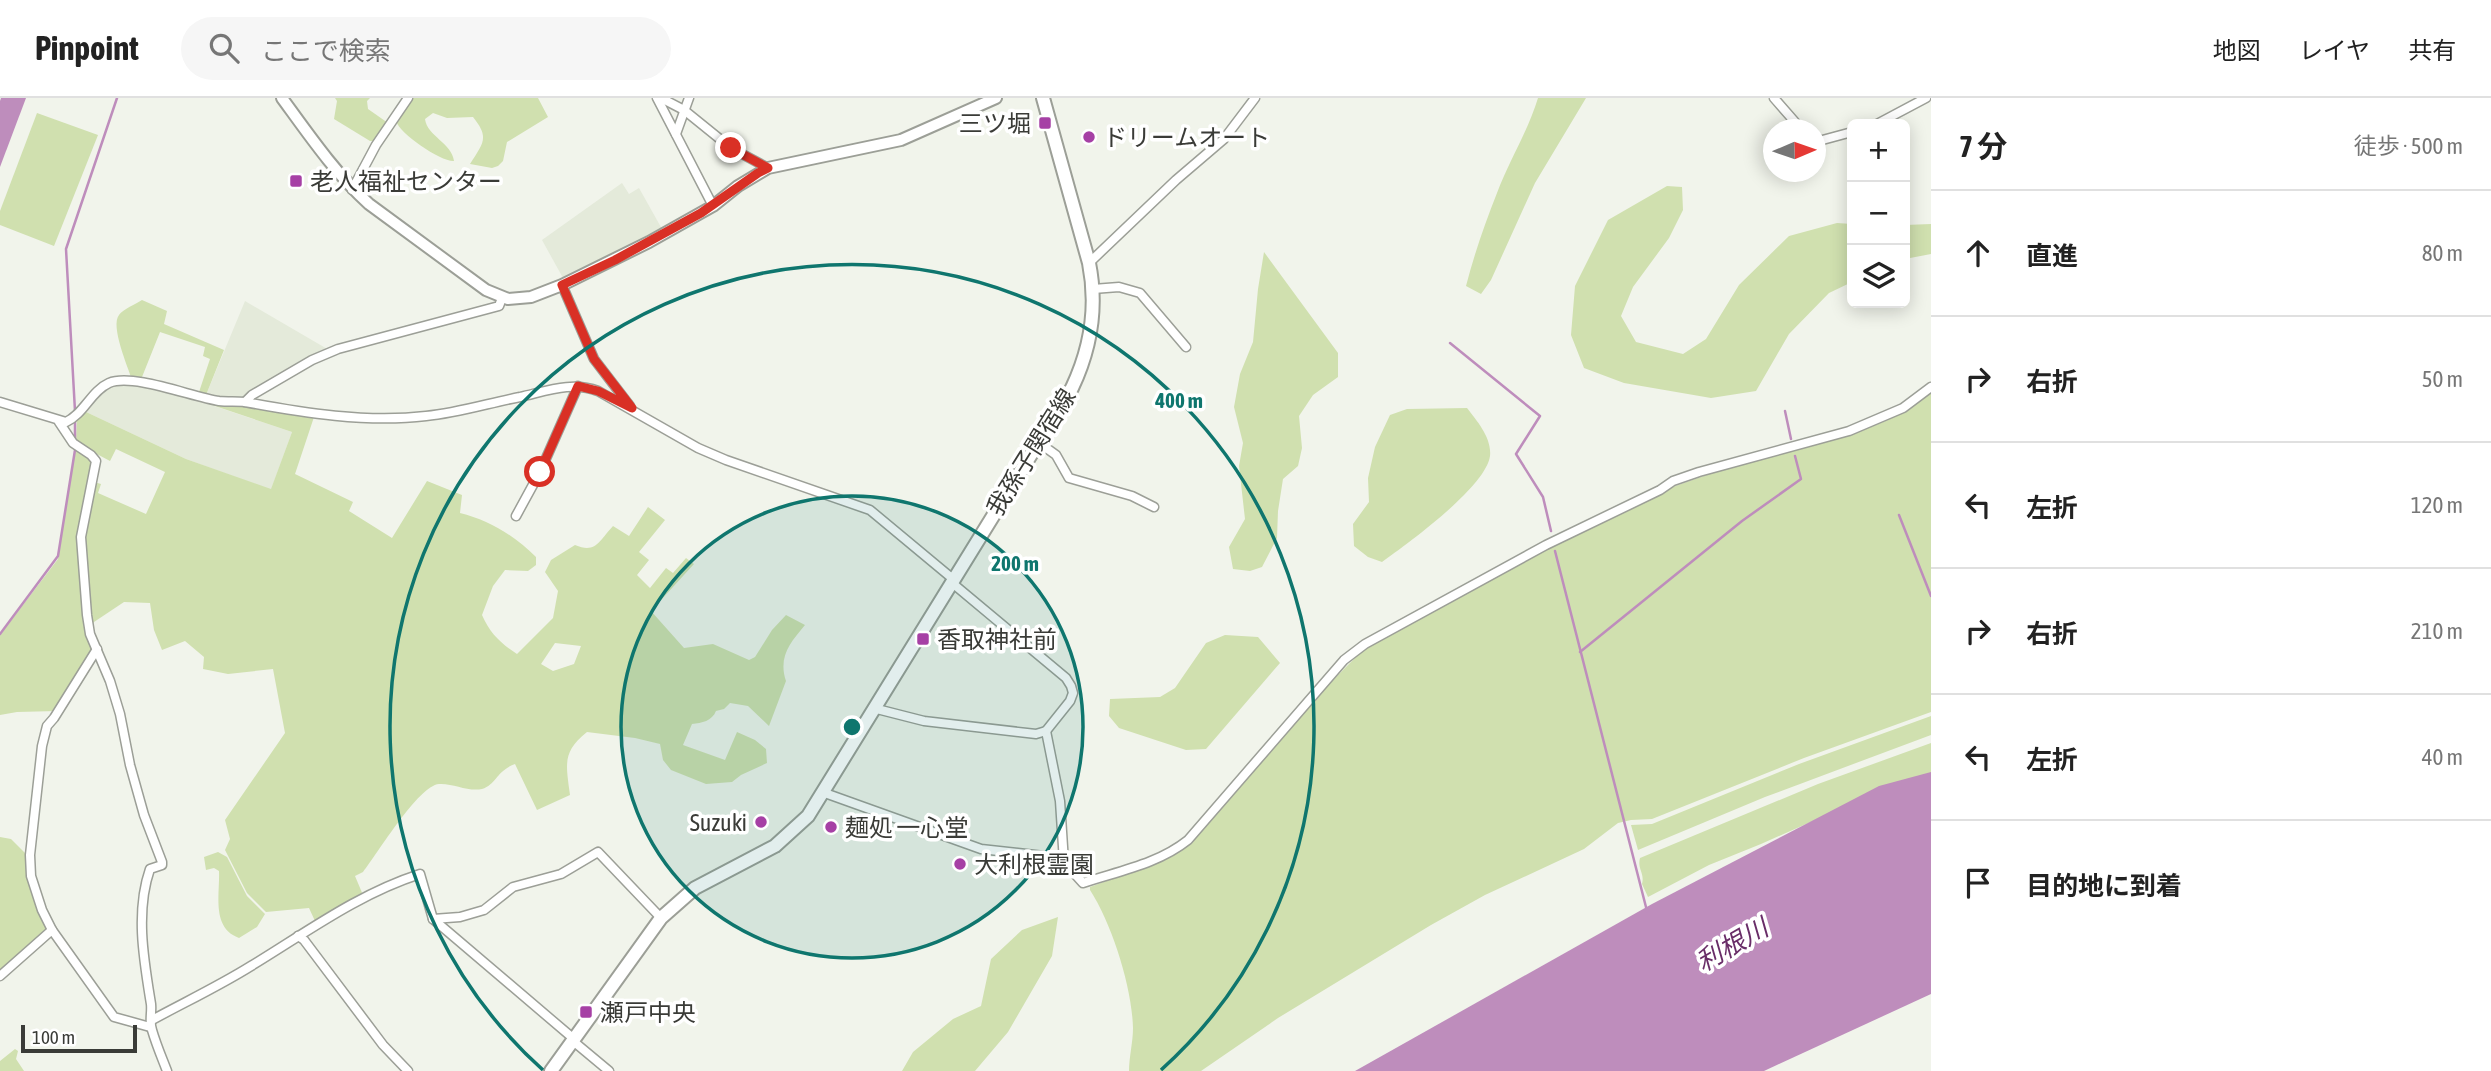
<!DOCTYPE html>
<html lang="ja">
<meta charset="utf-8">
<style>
body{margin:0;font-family:"Asap Condensed","Noto Sans JP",sans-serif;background:#f6f6f6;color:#222}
.controls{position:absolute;right:21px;top:21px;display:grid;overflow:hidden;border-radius:10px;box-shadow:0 4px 18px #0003}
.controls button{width:63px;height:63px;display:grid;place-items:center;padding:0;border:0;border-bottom:2px solid #e0e0e0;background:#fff;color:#222;font:35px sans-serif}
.compass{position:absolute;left:1763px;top:21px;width:63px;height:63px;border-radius:50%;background:#fff;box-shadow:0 4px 18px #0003;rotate:88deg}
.scale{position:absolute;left:21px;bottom:18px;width:116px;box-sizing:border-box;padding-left:7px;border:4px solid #3a3b37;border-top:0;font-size:19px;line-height:24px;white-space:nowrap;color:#3a3b37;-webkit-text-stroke:5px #fff;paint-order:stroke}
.stop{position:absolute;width:21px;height:21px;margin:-16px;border:5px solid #d93025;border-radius:50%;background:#fff}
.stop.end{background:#d93025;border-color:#fff;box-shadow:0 2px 7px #0008}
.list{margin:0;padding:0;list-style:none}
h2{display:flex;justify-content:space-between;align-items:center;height:91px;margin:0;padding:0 28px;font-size:30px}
h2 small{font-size:23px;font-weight:400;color:#767676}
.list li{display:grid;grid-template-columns:46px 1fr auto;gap:21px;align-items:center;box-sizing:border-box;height:126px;padding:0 28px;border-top:2px solid #e0e0e0}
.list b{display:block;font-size:26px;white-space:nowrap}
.list em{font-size:23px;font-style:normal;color:#767676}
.icon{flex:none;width:38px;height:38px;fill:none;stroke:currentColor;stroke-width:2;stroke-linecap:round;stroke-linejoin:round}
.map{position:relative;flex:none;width:1931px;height:973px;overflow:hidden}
header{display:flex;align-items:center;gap:42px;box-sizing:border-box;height:98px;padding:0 35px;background:#fff;border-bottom:2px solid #e0e0e0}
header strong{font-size:33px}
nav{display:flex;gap:38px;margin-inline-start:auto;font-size:24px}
.search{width:490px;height:63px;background:#f6f6f6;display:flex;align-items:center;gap:18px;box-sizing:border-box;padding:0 24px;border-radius:38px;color:#767676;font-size:26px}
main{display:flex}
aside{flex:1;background:#fff}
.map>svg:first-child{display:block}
.built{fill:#e4eada}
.green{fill:#d0e0af;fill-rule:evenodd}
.water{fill:#be8dbc}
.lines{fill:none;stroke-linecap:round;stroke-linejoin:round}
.stream{stroke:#be8dbc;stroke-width:2.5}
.street-casing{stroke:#9c9f97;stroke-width:11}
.secondary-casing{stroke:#9c9f97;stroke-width:14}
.primary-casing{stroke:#9c9f97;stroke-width:16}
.street{stroke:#fff;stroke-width:8}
.secondary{stroke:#fff;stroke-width:10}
.primary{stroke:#fff;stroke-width:12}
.route{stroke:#d93025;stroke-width:9}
.ring{fill:none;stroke:#0f766e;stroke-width:3.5}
.poi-dot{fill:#a640a5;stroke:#fff;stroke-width:2.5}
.labels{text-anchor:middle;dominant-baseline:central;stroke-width:7;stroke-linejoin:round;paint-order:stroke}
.poi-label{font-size:24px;fill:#3a3b37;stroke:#fff;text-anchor:start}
.street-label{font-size:24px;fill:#3a3b37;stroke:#fff}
.water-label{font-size:26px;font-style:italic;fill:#692d68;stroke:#fff}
.centre{fill:#0f766e;stroke:#fff;stroke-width:3.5}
.ring-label{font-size:21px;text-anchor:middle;font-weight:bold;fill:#0f766e;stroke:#fff;stroke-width:7;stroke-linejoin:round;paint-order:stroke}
</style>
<header>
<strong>Pinpoint</strong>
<div class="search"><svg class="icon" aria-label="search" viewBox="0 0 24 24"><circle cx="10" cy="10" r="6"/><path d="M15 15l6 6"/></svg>ここで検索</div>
<nav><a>地図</a><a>レイヤ</a><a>共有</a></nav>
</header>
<main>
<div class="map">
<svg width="1931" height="973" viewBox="0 0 1931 973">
<rect width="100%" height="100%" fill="#f1f4eb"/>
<g class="built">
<path d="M622,85L629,96L639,90L662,131L609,160L563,180L542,142Z"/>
<path d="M245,203L329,252L307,262L240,301L206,297Z"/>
<path d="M121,284L163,291L292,334L271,392L186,361L84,313L104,290Z"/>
</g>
<g class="green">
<path d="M335,0H370L367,3L368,11L388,25L374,43H370L334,21L337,3Z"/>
<path d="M411,0H538L548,19L507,44L503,63L498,68L492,70L470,66C483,45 490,40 473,19L447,20L433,15L425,21C427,38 452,45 454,63C441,64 400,36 396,23Z"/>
<path d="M1538,0H1586L1535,85L1491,182L1481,196L1466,188C1474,157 1485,125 1497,95C1509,63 1528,33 1538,0Z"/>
<path d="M37,15L98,37L54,148L0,127V113Z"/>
<path d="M1667,88L1682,89L1683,112L1669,140L1633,189L1621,218L1636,244L1683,256L1706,241L1739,187L1789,138L1837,125L1852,126V184L1829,195L1789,236L1756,293L1711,300L1624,285L1584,270L1571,237L1575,188L1608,122Z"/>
<path d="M1931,126V156L1905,161V127Z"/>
<path d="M1264,154L1338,255V279L1313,297L1299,318L1302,350L1298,368L1283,381L1278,413L1277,440L1262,469L1250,473L1233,471L1229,449L1245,421L1239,368L1243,345L1234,309L1240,276L1253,244L1258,191Z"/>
<path d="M142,202L167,213L164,226L224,252L206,297L199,296V294L210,261L203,258L205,249L160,234L140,284L132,282C128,269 110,228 119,217C123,211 136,206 142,202Z"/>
<path d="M1931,295V614L1804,660L1652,721L1631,722L1618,725L1584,751L1485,797L1431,827L1278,920L1201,973H1129C1129,959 1133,944 1133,930C1132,889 1112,826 1090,792V789L1167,761L1191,746L1334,581L1362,553L1589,427L1647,398L1735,367L1854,336L1888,322Z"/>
<path d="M200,303L315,316L295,376L353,404L349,413L392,440L427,383L462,397L460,415C489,422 515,438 536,459V467L528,473L505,472L493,488L482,517C490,535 500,545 517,556L553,520L558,493L545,474L551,462L575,447C596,456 599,443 613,428L629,438L648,409L665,422L639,454L649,462L637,477L650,490L666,470L673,475L686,460L694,466L651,513L684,550L713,546L749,562L755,559L772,532L786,517L805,527C790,545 778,559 786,583L769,628L748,608L730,605L724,611L716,613C712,623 702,625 692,626L683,647L725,662L737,634L755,642L766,651L767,665L741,677L732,684L706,686L671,672L663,662L660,646L635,640L587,634C562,654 566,666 570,697L537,712L515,666C496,673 497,686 482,691C468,694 453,685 439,686C418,688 378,755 363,774L355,778L363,797L315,823L309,810L266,814L247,795L225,752L230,741L225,722L285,635L273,571L228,576L203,571L204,559L185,543L162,552L154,532L150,505L124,504L94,524L89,531L95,550L57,613L17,614L0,617V537L58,461L76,349L93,362L94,384L101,386L98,395L146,416L165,374L116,351L110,363L76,345L77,319L84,313L186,361L271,391L292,334ZM555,545L581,548L574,566L553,573L541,566Z"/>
<path d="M1467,310C1477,323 1492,340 1490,358C1486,389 1407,446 1382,464L1368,459L1354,448L1353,426L1369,404L1368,380L1375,349L1390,317L1407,311Z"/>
<path d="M1225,537L1258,539L1280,565L1206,651L1186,652L1119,630L1109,618L1110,601L1160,599L1175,590L1206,545Z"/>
<path d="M1931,618V637L1765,699L1638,752L1631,727L1652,726L1799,666Z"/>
<path d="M1931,645V677L1876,695L1761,746L1709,767L1648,799L1642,786C1645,775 1637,771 1640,760L1818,686Z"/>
<path d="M0,739L11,741L29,759L50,831L0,876Z"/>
<path d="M218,754L227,759L247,798L265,816L257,829L239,840C211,830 220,796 219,773L214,770L206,772L204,759Z"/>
<path d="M1058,819L1052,858L1008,934L975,973H902L913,954L953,921L981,908L991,861L1022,832Z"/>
<path d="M15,951L18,953L16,961L24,973H0V963Z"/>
</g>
<g class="water">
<path d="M1,0H26L0,69V3Z"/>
<path d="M1931,674V896L1764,973H1355L1652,806L1879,688Z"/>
</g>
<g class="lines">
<g class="stream">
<path d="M1450,245L1540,318L1516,356L1543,399L1551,433"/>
<path d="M75,313L66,151L117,0"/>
<path d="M1785,313L1791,341"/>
<path d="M75,341V323"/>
<path d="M1899,417L1931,498"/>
<path d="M1555,453L1647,813"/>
<path d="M0,536L58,458L75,352"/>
<path d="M1580,554L1742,423L1801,381L1795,358"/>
</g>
<g class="street-casing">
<g id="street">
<path d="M657,0L713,108"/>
<path d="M661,0L684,12L731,50L768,70"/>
<path d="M1774,0L1802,32"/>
<path d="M1877,26L1926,0"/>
<path d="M676,36L689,0"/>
<path d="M1815,44L1852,34"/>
<path d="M352,92L376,47L408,0"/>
<path d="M1089,165L1176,82L1224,41L1255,0"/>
<path d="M562,187L594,261L630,308"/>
<path d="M1093,191L1119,189L1140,195L1186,249"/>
<path d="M0,304L66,324C84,316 91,293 109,285C133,275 192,299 219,303C228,304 237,303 245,304C303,315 367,325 426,318C458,315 489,305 520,299C547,293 572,283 598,293L698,350L726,362L870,412L953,481"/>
<path d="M245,304L252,297L312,262L338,251L499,208L502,200"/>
<path d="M59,324L73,345L91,357L96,363L81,439L87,517L90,536L110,583L120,616L130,667L144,717L162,764V767L150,771C135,814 144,863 151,906C152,914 149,924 152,932C156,946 162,960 167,973"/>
<path d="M1038,344L1056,357L1069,380L1132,398L1154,409"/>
<path d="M516,418L540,374L578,288"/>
<path d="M97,551L54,620L47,628L42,648L30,757L31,778L42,812L52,832L114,919L150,929"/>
<path d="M873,610L924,623L1036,636L1046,633L1070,603L1073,595L1071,588L1066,580L951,484"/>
<path d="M1046,633L1060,703L1064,764"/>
<path d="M822,694L981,751L1053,759L1064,764L1083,785C1119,773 1158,766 1188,742L1344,562L1365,546L1546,447L1660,392L1673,383L1699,374L1849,333L1903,310L1931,289"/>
<path d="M433,821L460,819L484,812L513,789L561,776L598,754L661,820"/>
<path d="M298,838L304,842L383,947L408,973"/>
<path d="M0,878L52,832"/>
<path d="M152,922C185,904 219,888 251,868C307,834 358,796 420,776L433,821L574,941"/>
<path d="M573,943L609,973"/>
</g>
</g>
<g class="secondary-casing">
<path id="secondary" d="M282,0C309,37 335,75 369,106L486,192L508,201L531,199L562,187L649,144L713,108L738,88L768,70L901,42L996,0"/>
</g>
<g class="primary-casing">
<path id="primary" d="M551,973L661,820L695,790L775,748L808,718L1072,290C1091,250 1098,210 1089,165L1043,0"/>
</g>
<use href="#street" class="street"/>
<use href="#secondary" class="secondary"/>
<use href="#primary" class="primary"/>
</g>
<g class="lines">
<path class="route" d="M540,374L578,288L598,293L632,310L594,261L562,187L615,162L701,115L758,75L768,70L731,50"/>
</g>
<circle cx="852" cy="629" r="231" fill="#0f766e" fill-opacity=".12"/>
<g class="ring">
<circle cx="852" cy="629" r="231"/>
<path d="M543 972A462 462 0 1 1 1161 972"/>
</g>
<g class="poi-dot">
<rect x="1038" y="18" width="14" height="14" rx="3.5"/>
<circle cx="1089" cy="39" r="7"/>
<rect x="289" y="76" width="14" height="14" rx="3.5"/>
<rect x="916" y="534" width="14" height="14" rx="3.5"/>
<circle cx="761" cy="724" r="7"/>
<circle cx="831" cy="729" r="7"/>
<circle cx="960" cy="766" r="7"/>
<rect x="579" y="907" width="14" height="14" rx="3.5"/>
</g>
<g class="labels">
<g class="poi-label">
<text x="1031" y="25" text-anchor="end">三ツ堀</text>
<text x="1103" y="39">ドリームオート</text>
<text x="310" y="83">老人福祉センター</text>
<text x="937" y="541">香取神社前</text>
<text x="747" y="724" text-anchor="end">Suzuki</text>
<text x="845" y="729">麺処 一心堂</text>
<text x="974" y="766">大利根霊園</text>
<text x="600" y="914">瀬戸中央</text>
</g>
<g class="street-label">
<text transform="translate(1031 354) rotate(-58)">我孫子関宿線</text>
</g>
<g class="water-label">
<text transform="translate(1732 847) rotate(-30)">利根川</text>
</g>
</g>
<circle cx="852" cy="629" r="10" class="centre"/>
<g class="ring-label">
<text x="1179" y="310">400 m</text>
<text x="1015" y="473">200 m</text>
</g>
</svg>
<div class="controls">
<button>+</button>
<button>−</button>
<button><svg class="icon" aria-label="layers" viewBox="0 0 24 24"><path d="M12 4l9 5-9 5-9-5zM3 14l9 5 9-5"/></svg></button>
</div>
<svg class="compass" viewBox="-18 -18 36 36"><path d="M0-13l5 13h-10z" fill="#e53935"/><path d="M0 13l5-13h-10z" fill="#767676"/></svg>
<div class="scale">100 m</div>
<div class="stop" style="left:540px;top:374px"></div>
<div class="stop end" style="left:731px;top:50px"></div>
</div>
<aside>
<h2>7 分<small>徒歩 · 500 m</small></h2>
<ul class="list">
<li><svg class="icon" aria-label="ahead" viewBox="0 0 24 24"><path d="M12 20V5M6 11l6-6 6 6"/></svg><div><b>直進</b></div><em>80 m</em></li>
<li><svg class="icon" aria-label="right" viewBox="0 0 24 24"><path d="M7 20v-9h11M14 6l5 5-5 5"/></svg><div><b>右折</b></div><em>50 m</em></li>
<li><svg class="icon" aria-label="left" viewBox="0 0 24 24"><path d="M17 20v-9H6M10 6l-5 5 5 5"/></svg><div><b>左折</b></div><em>120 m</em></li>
<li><svg class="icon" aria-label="right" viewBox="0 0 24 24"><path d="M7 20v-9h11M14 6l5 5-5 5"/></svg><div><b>右折</b></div><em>210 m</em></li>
<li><svg class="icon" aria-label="left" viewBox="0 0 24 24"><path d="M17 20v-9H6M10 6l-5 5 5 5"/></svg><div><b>左折</b></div><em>40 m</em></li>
<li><svg class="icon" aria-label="arrive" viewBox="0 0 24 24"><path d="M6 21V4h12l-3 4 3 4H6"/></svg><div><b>目的地に到着</b></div></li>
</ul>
</aside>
</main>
